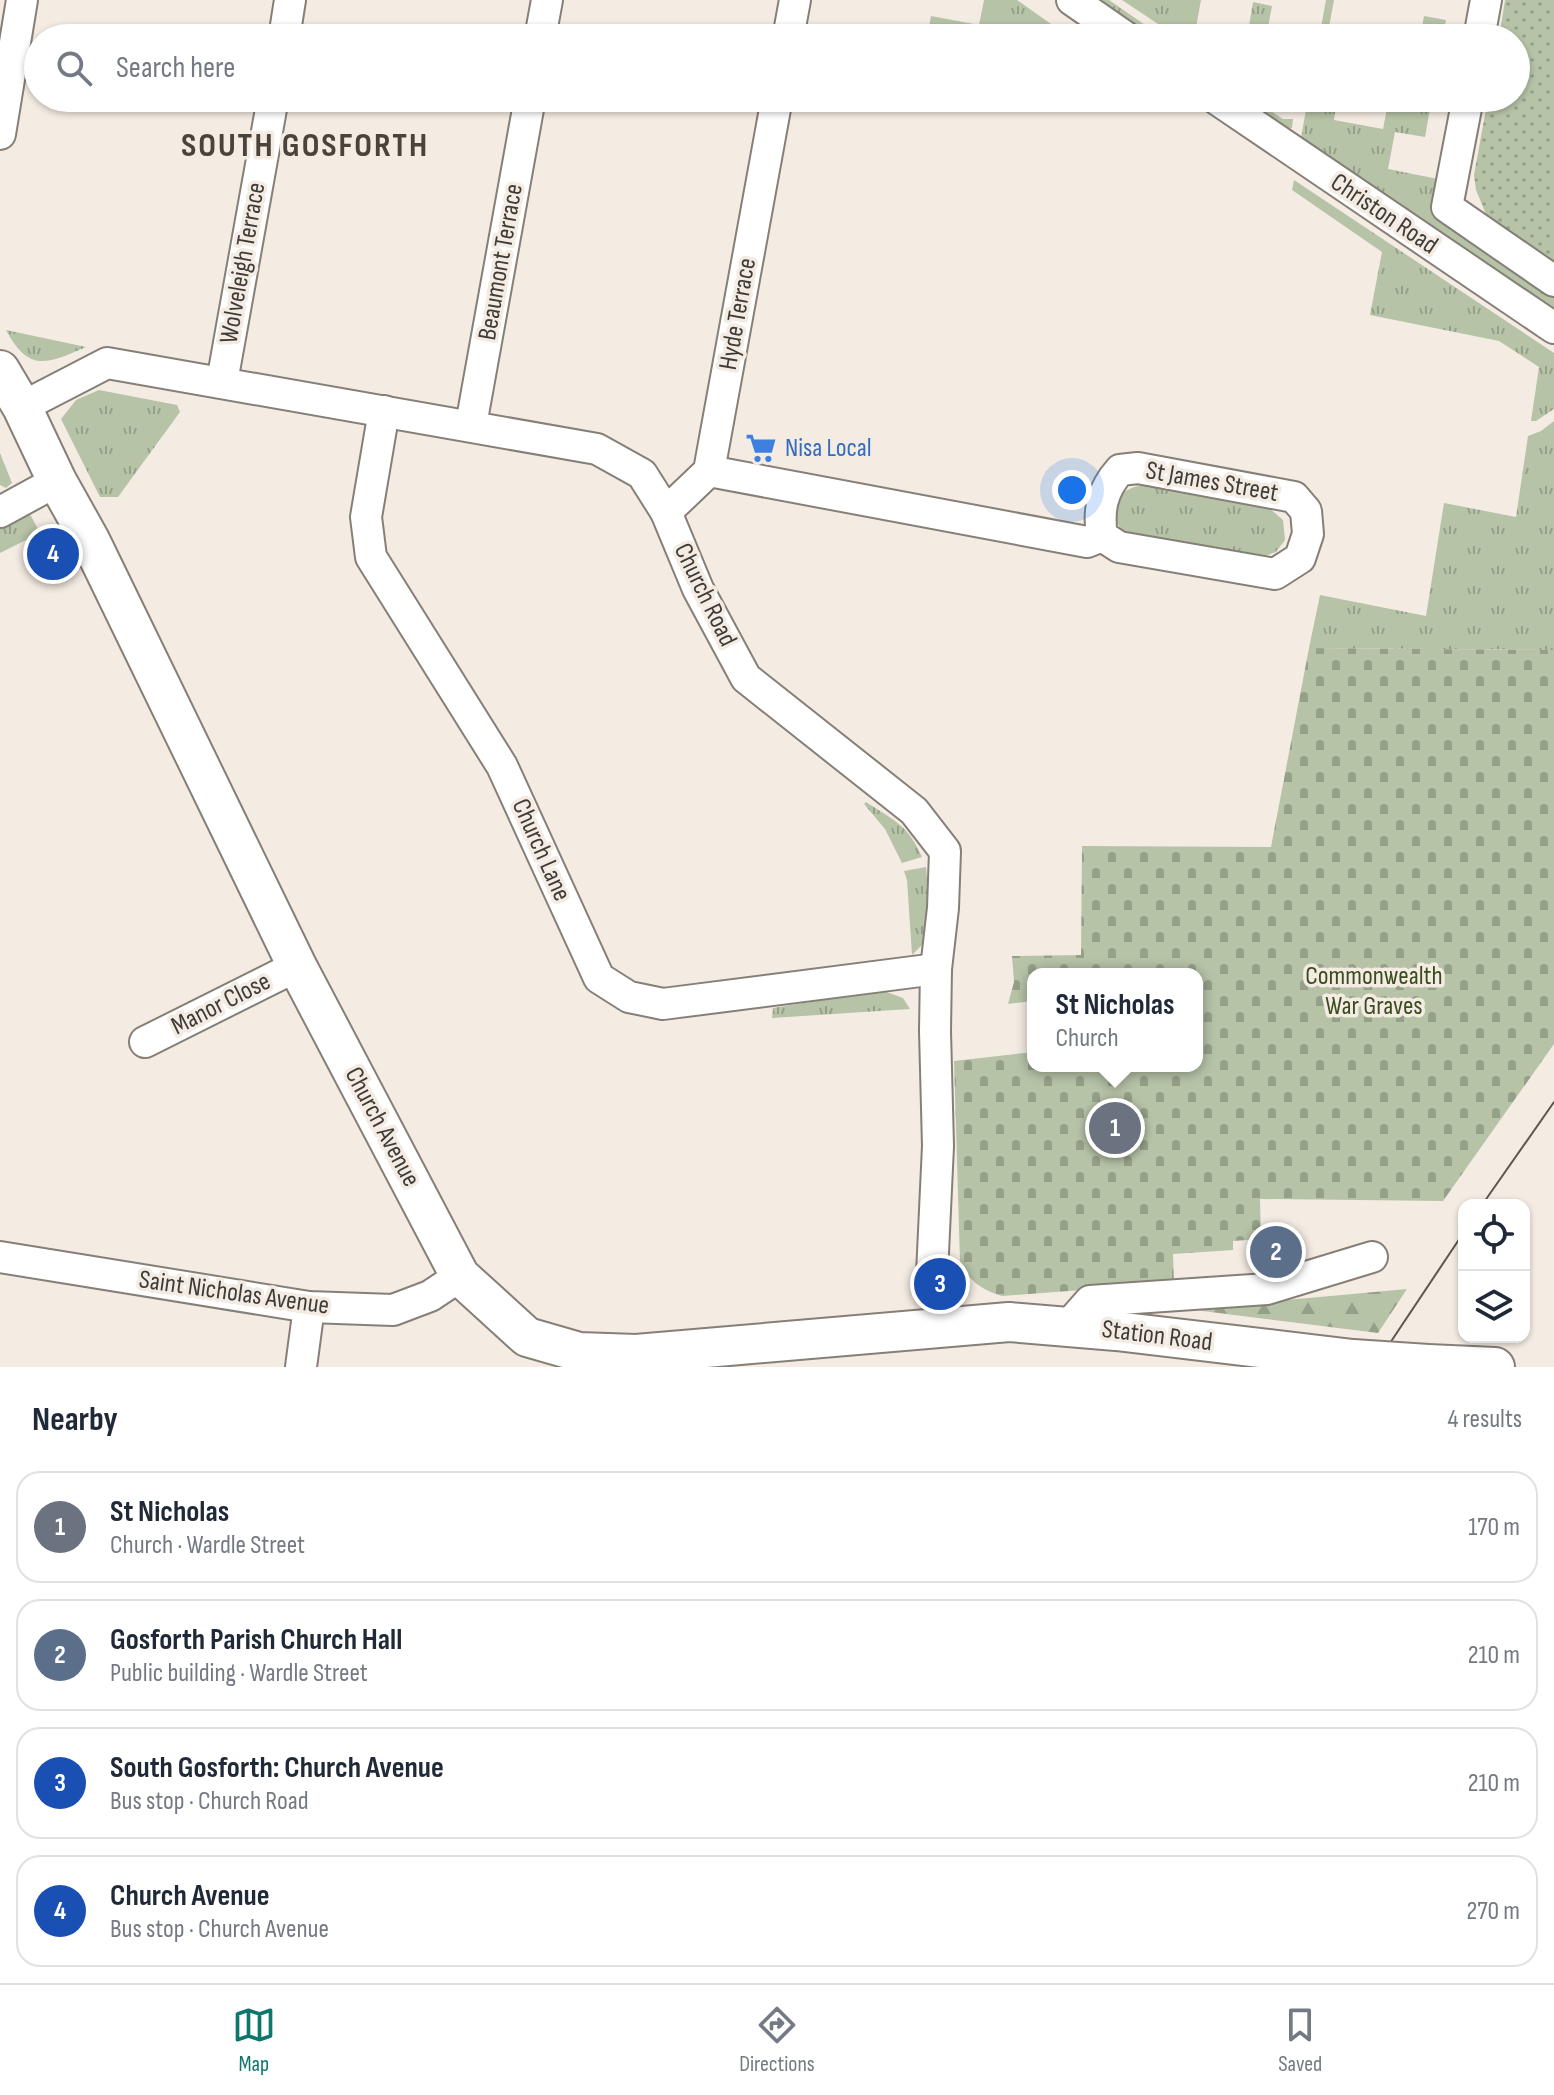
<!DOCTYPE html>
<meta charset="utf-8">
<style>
body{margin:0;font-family:"Sofia Sans Condensed",sans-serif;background:#f2f2f3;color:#1f2937}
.controls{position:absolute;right:24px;bottom:24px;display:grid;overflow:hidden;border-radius:16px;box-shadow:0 2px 6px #0004}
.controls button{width:72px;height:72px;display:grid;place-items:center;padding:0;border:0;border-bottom:2px solid #e0e1e3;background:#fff;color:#1f2937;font:40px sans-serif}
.you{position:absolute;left:1072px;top:490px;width:28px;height:28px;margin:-20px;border:6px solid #fff;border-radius:50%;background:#1a73e8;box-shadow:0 0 0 12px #1a73e833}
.badge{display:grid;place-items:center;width:52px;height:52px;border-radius:50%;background:#0f766e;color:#fff;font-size:26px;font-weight:700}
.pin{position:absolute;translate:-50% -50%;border:4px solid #fff;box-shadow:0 2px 8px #0006}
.popup{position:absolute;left:1027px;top:968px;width:176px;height:104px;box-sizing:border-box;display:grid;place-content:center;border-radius:16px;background:#fff;filter:drop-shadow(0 2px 6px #0005);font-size:26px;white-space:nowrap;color:#747a83}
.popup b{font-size:30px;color:#1f2937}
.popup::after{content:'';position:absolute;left:50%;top:100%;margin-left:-16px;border:16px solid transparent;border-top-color:#fff}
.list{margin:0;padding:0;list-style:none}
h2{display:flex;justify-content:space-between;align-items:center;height:104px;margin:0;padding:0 32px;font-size:34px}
h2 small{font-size:26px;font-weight:400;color:#747a83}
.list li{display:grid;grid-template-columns:52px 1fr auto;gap:24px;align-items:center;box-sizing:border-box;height:112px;margin:0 16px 16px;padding:0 16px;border:2px solid #e0e1e3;border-radius:24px}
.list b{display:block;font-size:30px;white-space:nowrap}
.list p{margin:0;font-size:26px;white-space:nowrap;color:#747a83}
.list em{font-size:26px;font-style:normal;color:#747a83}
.icon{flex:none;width:44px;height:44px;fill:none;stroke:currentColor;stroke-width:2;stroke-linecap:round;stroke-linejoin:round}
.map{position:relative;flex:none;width:1554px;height:1367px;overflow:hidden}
.search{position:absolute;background:#fff;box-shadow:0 2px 6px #0004;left:24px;right:24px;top:24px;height:88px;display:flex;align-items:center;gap:20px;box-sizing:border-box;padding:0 28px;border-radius:44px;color:#747a83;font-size:30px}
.sheet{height:616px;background:#fff}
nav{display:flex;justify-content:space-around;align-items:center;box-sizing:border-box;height:112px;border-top:2px solid #e0e1e3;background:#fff;font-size:22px;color:#747a83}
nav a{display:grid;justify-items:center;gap:4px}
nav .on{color:#0f766e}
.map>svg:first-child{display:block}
.grass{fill:url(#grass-tufts)}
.forest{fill:url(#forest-firs)}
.cemetery{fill:url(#cemetery-stones)}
.garden{fill:url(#garden-dots)}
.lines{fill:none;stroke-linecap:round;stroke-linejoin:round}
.minor-casing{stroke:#867f77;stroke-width:34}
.major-casing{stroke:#867f77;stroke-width:42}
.minor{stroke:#fff;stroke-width:30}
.major{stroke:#fff;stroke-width:38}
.tram{stroke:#5b5752;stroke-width:2}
.major-bridge-casing{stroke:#867f77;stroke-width:42;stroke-linecap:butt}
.major-bridge{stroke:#fff;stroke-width:38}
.labels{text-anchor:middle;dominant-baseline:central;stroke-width:7;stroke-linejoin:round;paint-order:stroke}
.street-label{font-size:26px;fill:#3f3c38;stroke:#f4ece3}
.shop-label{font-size:26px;fill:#366cbe;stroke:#f4ece3;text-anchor:start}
.park-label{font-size:26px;fill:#394c1e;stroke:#f4ece3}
.district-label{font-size:34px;font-weight:bold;letter-spacing:2px;fill:#49433c;stroke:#f4ece3}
</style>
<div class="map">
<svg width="1554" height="1367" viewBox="0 0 1554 1367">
<defs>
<pattern id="grass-tufts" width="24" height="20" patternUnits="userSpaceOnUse" patternTransform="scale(2)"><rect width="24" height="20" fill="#b6c3a7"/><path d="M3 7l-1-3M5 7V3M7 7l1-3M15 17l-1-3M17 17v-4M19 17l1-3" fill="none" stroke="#95a089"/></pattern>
<pattern id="forest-firs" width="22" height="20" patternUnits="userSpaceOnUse" patternTransform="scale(2)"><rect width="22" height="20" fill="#b6c3a7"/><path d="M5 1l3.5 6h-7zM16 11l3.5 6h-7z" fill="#95a089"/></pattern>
<pattern id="cemetery-stones" width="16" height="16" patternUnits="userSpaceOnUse" patternTransform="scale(2)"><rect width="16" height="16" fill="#b6c3a7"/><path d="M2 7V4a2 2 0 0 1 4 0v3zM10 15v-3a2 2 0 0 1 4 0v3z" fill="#95a089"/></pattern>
<pattern id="garden-dots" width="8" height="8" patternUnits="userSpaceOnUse" patternTransform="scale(2)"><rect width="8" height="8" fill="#b6c3a7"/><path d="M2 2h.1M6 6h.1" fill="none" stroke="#95a089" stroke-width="1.8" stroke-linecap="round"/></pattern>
</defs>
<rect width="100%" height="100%" fill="#f4ece3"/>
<g class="grass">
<path d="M984,0H1017L1071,38H927L931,16L979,25Z"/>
<path d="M1088,0H1109L1164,38H1143Z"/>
<path d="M1122,0H1201L1195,33L1225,38H1179Z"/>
<path d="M1326,0H1334L1327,38H1319Z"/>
<path d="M1253,2L1272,6L1266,38H1247Z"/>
<path d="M1424,16L1446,20L1443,38H1420Z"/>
<path d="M1230,98H1252L1283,119H1293L1292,128L1279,132Z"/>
<path d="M1308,98H1337L1334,120L1383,129L1389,98H1432L1425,137L1395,132L1388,169L1443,180L1554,294V312L1300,144Z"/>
<path d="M1294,180L1554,353V409L1536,421H1531L1539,367L1499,341L1370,315L1382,252L1292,190Z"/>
<path d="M6,330L86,347C47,364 29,373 6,330Z"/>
<path d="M99,390L177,405L180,412L118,497H100L61,419L76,400Z"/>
<path d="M1554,421V650L1309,648L1320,595L1426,616L1444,503L1516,517L1528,436L1541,431Z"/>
<path d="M0,453L12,483L6,488L0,485Z"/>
<path d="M1145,485L1268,507L1283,520L1285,540L1276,552L1259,558L1123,532C1105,509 1118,487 1145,485Z"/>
<path d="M23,512L30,514L40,533L0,553V527Z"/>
<path d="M866,802C895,821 908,825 922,857L902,863L885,829L864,804Z"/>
<path d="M926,867L929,899L926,941L912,955L907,880L904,871Z"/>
<path d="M881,990L903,998L910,1009L772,1018L773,1008Z"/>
</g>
<path class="forest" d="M1407,1289L1378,1333L1187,1309Z"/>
<path class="cemetery" d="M1309,648L1554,650V1044L1443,1201L1260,1199L1261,1239L1233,1241V1250L1173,1254L1174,1283L1002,1296C982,1290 968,1281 960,1261L954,1061L1033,1052V1066H1197V974H1033V1005L1032,1001L1008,1004L1014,982L1012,956L1081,955L1082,846L1271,847Z"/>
<path class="garden" d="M1505,0H1554V265L1488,219L1476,190L1474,175L1488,98H1516V38H1499Z"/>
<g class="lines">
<g class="minor-casing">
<g id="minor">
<path d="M1072,0L1127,38"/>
<path d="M284,38L290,0"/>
<path d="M540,38L547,0"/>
<path d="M788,38L795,0"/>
<path d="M1479,38L1486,0"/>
<path d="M1215,98L1554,328"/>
<path d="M1468,98L1447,207L1554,281"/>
<path d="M0,134L22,0"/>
<path d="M222,382L273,98"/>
<path d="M22,407L107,363L597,449L642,474L666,512L698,589L746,678L914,811L945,851L943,908L936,969L935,1031L938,1146L932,1274"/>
<path d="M384,411L366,517L371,557L502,766L599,978L629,997L663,1004L936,969"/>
<path d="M471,425L530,98"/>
<path d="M709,471L1087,542L1102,536L1119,547L1275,574L1300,558L1308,534L1306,511L1294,497L1138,468L1120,470C1102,490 1098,510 1102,536"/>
<path d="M0,512L57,481"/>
<path d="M666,512L709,471L777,98"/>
<path d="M145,1042L297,966"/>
<path d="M0,1257L309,1307L393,1310L430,1296L460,1276"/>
<path d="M1068,1326L1090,1301L1267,1289L1372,1257"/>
<path d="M301,1367L309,1307"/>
</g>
</g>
<g class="major-casing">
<g id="major">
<path d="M0,370L22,407L57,481L90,540L297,966L460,1276L527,1337L579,1352L636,1354L1009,1322L1116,1331L1353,1359"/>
<path d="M1428,1364L1495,1367"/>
</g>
</g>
<use href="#minor" class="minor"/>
<use href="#major" class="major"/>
<g class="tram">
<path d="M1482,1205L1554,1102"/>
<path d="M1374,1367L1464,1232"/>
</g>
<g class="major-bridge-casing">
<path id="major-bridge" d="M1353,1359L1428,1364"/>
</g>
<use href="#major-bridge" class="major-bridge"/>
</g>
<defs>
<g id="supermarket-bare" transform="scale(2.4)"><path d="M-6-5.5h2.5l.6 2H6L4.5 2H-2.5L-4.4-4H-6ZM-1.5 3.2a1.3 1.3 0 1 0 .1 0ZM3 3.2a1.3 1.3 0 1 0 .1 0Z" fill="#3f7fe0" stroke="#f4ece3" stroke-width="2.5" paint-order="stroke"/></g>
</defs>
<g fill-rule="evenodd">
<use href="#supermarket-bare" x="761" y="448"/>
</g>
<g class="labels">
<g class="street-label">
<text transform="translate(1384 214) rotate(34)">Christon Road</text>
<text transform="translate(501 262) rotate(-80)">Beaumont Terrace</text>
<text transform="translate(243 263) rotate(-80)">Wolveleigh Terrace</text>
<text transform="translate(738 314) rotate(-80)">Hyde Terrace</text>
<text transform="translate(1212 482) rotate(10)">St James Street</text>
<text transform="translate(705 595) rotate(64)">Church Road</text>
<text transform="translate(541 850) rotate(66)">Church Lane</text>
<text transform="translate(221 1004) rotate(-27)">Manor Close</text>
<text transform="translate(382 1127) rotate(62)">Church Avenue</text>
<text transform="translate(234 1293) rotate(8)">Saint Nicholas Avenue</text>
<text transform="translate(1157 1336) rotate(7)">Station Road</text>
</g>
<g class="shop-label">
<text x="785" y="448">Nisa Local</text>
</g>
<g class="park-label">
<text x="1374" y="976">Commonwealth<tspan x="1374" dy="30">War Graves</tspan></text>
</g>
<g class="district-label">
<text x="305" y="145">SOUTH GOSFORTH</text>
</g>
</g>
</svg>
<div class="controls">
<button><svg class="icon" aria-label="locate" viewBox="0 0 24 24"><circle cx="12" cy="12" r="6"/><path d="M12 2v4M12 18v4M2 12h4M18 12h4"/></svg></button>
<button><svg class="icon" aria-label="layers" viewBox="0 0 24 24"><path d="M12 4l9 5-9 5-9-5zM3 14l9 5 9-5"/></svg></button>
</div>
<div class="you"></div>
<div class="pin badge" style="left:1115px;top:1128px;background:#6b7280">1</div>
<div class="popup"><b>St Nicholas</b>Church</div>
<div class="pin badge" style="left:1276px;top:1252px;background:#5c6f8a">2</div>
<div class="pin badge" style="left:940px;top:1284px;background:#1a4fb4">3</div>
<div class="pin badge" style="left:53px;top:554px;background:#1a4fb4">4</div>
<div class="search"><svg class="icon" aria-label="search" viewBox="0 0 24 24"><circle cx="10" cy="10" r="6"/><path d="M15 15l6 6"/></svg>Search here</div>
</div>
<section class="sheet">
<h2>Nearby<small>4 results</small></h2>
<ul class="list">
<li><span class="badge" style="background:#6b7280">1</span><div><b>St Nicholas</b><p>Church · Wardle Street</p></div><em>170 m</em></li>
<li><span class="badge" style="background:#5c6f8a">2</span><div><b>Gosforth Parish Church Hall</b><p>Public building · Wardle Street</p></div><em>210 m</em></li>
<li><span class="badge" style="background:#1a4fb4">3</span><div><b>South Gosforth: Church Avenue</b><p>Bus stop · Church Road</p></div><em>210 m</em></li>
<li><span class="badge" style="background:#1a4fb4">4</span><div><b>Church Avenue</b><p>Bus stop · Church Avenue</p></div><em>270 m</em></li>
</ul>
</section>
<nav>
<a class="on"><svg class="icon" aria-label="map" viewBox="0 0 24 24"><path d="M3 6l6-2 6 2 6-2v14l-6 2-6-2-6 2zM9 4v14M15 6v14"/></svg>Map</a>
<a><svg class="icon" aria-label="directions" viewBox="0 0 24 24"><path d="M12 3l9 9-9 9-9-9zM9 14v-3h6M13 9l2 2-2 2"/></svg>Directions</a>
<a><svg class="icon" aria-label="saved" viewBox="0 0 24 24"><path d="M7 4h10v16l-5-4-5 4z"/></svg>Saved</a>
</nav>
